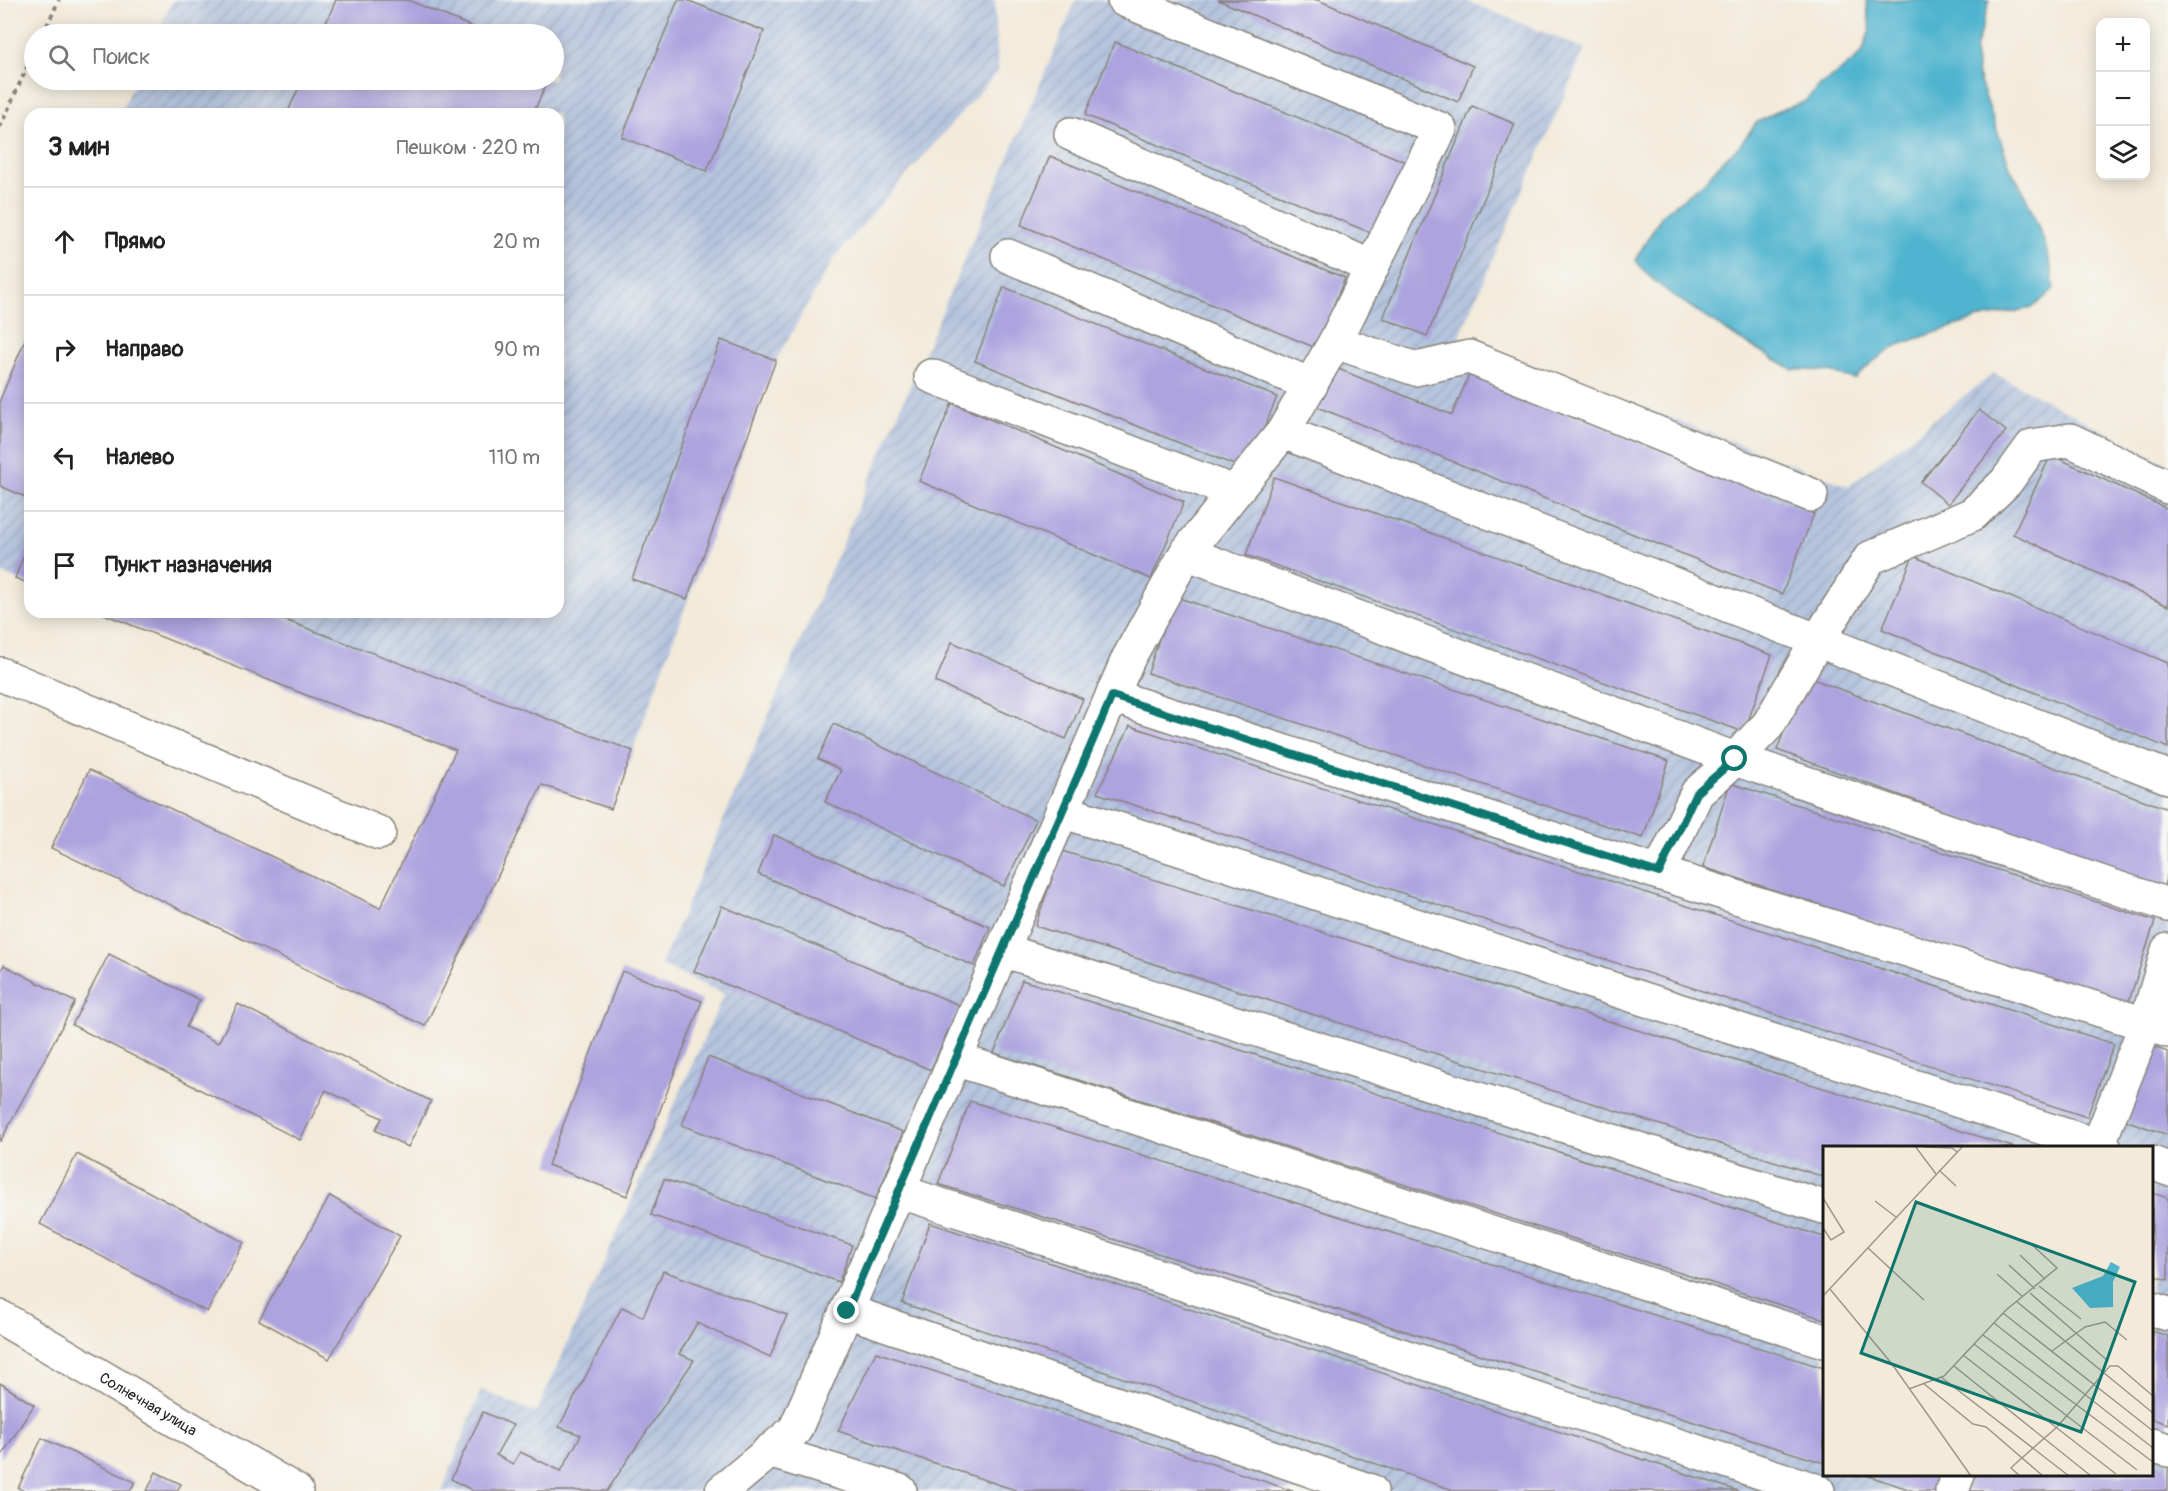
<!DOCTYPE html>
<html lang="ru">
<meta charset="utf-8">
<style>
body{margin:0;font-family:Pangolin,sans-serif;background:#f6f6f6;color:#222}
.controls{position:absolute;right:18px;top:18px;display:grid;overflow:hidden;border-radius:12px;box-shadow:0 3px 15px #0003}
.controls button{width:54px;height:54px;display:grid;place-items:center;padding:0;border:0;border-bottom:2px solid #e0e0e0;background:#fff;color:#222;font:30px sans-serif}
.stop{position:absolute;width:18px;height:18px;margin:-14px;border:4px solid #0f766e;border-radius:50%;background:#fff}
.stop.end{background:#0f766e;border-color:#fff;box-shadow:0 2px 6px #0008}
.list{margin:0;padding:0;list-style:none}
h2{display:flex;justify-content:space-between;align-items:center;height:78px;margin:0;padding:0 24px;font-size:26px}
h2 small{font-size:20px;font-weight:400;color:#767676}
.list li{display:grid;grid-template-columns:39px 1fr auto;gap:18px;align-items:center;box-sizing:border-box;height:108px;padding:0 24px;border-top:2px solid #e0e0e0}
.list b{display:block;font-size:22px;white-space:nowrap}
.list em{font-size:20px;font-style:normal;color:#767676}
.icon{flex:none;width:33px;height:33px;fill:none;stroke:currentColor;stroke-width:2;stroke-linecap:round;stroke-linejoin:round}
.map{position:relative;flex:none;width:2168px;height:1491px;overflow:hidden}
.search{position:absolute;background:#fff;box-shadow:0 3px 15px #0003;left:24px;top:24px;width:540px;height:66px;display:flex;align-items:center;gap:15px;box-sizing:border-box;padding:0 21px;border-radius:33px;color:#767676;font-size:22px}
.panel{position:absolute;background:#fff;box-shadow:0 3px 15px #0003;left:24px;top:108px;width:540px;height:510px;border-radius:18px}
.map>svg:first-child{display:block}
.industrial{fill:url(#industrial-furrows);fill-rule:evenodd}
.water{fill:#50b4cf;stroke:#366876;stroke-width:1.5}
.building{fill:#ada3df}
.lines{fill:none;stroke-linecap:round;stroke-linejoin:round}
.minor-casing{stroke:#88837a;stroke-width:36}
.path{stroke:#88837a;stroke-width:4;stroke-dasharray:4.5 4.5;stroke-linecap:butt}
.minor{stroke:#fff;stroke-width:33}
.route{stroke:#0f766e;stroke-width:8}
.labels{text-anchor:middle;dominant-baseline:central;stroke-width:4.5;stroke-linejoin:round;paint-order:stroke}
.street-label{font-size:15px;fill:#1c1c1c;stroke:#f6f6f2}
.inset-road{fill:none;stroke:#9d988d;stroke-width:1.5}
.view{fill:#0f766e;fill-opacity:0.15;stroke:#0f766e;stroke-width:3}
.inset-edge{fill:none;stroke:#1c1c1c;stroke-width:3}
</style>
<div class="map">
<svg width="2168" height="1491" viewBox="0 0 2168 1491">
<defs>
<pattern id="industrial-furrows" width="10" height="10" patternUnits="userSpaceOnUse" patternTransform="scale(1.5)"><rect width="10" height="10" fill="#b6c5de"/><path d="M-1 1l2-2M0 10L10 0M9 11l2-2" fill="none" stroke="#9ca9be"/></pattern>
</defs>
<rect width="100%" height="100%" fill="#f6f6f2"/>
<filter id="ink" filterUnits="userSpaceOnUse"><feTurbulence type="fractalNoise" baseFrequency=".0167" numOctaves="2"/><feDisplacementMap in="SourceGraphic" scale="12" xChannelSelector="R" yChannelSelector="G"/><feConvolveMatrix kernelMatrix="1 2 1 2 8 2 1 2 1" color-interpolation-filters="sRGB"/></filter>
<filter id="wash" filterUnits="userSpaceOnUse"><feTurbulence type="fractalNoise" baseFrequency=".008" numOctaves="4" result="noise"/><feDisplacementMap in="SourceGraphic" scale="24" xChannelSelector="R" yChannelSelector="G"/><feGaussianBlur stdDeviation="1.35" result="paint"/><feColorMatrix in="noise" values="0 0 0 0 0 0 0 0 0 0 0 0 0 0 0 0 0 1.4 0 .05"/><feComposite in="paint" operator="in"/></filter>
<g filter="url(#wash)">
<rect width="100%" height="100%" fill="#f3ead9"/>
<g class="industrial">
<path d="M173,0H995L998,71L834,258L776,360L611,809L311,697L99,612H558V114H120L136,80H554V34H157Z"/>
<path d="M1076,0H1464L1585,49L1459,337L1848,486L1994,373L2168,465V1491H442L481,1390L536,1413L724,994L661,965ZM1824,1148H2152V1474H1824Z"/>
<path d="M30,328V584L0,573V400Z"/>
</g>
<path class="water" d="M1866,0H1990L1975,50L1978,76L2011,170L2024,192L2044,241L2051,266L2054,289L2032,308L1976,319L1898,345L1874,361L1854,379L1826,371L1792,369L1739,339L1671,294L1650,277L1635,260L1662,215L1704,182L1722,161L1740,145L1756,123L1778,111L1804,102L1821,84L1841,71L1862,53L1870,29Z"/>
<g id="blocks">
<g class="building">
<path d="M336,0H408L489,34H321Z"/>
<path d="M678,0H687L764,31L707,171L622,137Z"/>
<path d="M1218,0H1318L1473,66L1458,102Z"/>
<path d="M1115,42L1406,162L1376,235L1085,115Z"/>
<path d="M302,80H548L533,114H287Z"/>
<path d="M1472,106L1515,124L1427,336L1383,318Z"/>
<path d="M1050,156L1345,278L1316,348L1021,225Z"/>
<path d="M1004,287L1277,397L1247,470L975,361Z"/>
<path d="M30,328V499L0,486V400Z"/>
<path d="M721,340L776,360L687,599L632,579Z"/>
<path d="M1331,366L1452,415L1469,375L1814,514L1782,594L1315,406Z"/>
<path d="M952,403L1184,502L1151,579L919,481Z"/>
<path d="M1979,410L2006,431L1948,504L1921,482Z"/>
<path d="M2051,455L2168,509V606L2013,534Z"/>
<path d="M1274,477L1772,655L1744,732L1246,555Z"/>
<path d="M30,540V584L15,578Z"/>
<path d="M1913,556L2168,663V748L1882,629Z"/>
<path d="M1173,596L1669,761L1643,838L1148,673Z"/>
<path d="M99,612H264L633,751L611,809L542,785L425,1026L51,848L89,770L380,908L456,750L311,697Z"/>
<path d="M952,642L1083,699L1066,739L935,682Z"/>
<path d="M1804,676L2168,809V873L2162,891L1777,750Z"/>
<path d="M834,724L1036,820L1004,886L825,802L841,770L818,759Z"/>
<path d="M1130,726L2114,1044L2087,1117L1097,793Z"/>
<path d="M1730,783L2155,921L2128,1004L1703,867Z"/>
<path d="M774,835L990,927L974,966L758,874Z"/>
<path d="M1062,851L2013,1147V1148H1824V1177L1035,926Z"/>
<path d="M722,906L959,1005L931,1070L694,971Z"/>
<path d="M109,954L200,1000L186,1027L218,1043L238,1004L431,1101L408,1147L375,1130L382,1118L326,1090L300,1140L72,1025Z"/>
<path d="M4,965L75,1002L0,1142V972Z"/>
<path d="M622,971L702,1001L627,1196L548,1165Z"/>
<path d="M1022,980L1824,1237V1319L994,1053Z"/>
<path d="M2148,1045L2168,1052V1135L2122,1119Z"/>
<path d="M708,1057L903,1132L876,1199L682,1125Z"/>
<path d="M970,1101L1824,1368V1463L938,1184Z"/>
<path d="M77,1154L244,1242L207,1312L40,1224Z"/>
<path d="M664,1179L852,1245L839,1282L651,1215Z"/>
<path d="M2152,1193L2168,1198V1280L2152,1275Z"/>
<path d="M330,1196L400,1236L329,1359L259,1320Z"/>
<path d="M930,1223L1738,1491H1456L902,1303Z"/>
<path d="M663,1271L787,1315L770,1357L697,1323L679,1354L694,1360L607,1491H473L451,1479L483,1412L513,1425L496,1455L513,1464L520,1452L561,1471L581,1435L559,1427L622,1307L643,1317Z"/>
<path d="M2152,1331L2168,1336V1424L2152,1419Z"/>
<path d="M876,1352L1293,1491H1018L838,1431Z"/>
<path d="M0,1383L34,1405L0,1458Z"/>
<path d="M42,1438L135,1482L130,1491H24L18,1488Z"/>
<path d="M2152,1462L2168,1467V1491H1969L1974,1474H2152Z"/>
<path d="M156,1472L181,1484L177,1491H147Z"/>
<path d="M1863,1474H1948L1943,1491H1914Z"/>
</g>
</g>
</g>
<g filter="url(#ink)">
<use href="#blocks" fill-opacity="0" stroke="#88837a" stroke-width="1.5"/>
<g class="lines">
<g class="minor-casing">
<g id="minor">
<path d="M1071,134L1372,267"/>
<path d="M1008,256L1311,385"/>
<path d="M1335,342L1416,369L1469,357L1811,495"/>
<path d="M931,376L1234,492"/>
<path d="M1283,432L2168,777"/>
<path d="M1186,553L1735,759L2168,905"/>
<path d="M0,674L379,833"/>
<path d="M1112,696L1659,873L2168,1031"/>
<path d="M1062,811L2105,1148"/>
<path d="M1659,873L1697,793L1735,759L1768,725L1818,640L1870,558L1973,514L2006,482L2032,446L2070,440L2168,487"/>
<path d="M1002,950L1824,1207"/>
<path d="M955,1059L1824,1341"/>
<path d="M2097,1148L2146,1024L2168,950"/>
<path d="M2152,1163L2168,1169"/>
<path d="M898,1191L1818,1491"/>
<path d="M2152,1309L2168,1314"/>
<path d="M847,1311L1371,1491"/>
<path id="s1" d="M0,1317L296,1491"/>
<path d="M2152,1445L2168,1450"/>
<path d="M769,1451L900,1491"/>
<path d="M722,1491L795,1430L1128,659L1186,553L1283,432L1335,342L1440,129L1124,0"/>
<path d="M1952,1491L1958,1474"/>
</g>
</g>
<g class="path">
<path d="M43,34L59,0"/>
<path d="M0,127L34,52"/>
</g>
<use href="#minor" class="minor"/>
</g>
</g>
<g class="lines" filter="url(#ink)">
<path class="route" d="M847,1311L1112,696L1659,873L1696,793L1735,759"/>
</g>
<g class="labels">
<g class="street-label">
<text stroke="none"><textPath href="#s1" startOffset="172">Солнечная улица</textPath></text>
</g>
</g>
<g transform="translate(1823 1146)">
<rect width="330" height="330" fill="#f3ead9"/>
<path d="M288,116L297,121L290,136V161L267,162L249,142L280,130Z" fill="#50b4cf"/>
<path class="inset-road" d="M92,0L113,28M101,1L129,2L134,6M116,24L133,40M0,52L21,86L8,94L0,82M52,55L73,71M45,102L101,154M197,109L222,133M186,119L212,143M174,128L200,151M216,140L258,173M7,143L69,218L148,330M207,147L285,215M0,150L140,0M193,155L330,267M180,167L330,285M171,177L330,302M160,189L330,316M151,198L314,324M229,205L262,181L282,176L304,194M140,209L293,328M131,220L268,330M118,231L246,330M100,237L150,278L163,281L220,330M86,243L121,230L183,164L234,122L207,97M197,330L188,322L191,319L234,281L287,220H295L330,250"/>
<path class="view" d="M93,56L312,136L258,286L38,207Z"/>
<rect width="330" height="330" class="inset-edge"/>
</g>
</svg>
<div class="controls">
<button>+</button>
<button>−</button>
<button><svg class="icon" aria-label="layers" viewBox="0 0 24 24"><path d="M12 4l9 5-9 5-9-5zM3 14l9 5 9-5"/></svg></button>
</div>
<div class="stop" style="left:1735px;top:759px"></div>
<div class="stop end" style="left:847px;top:1311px"></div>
<div class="search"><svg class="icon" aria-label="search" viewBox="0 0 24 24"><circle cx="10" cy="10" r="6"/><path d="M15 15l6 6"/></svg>Поиск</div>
<section class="panel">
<h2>3 мин<small>Пешком · 220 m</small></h2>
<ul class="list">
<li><svg class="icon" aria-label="ahead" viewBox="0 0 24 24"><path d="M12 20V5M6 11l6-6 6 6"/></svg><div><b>Прямо</b></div><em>20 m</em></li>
<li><svg class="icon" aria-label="right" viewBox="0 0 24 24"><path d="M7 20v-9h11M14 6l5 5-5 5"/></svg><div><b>Направо</b></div><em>90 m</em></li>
<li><svg class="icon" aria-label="left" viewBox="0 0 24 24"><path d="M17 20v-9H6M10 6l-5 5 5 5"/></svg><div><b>Налево</b></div><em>110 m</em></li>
<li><svg class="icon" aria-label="arrive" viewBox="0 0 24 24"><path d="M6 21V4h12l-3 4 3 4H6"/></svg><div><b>Пункт назначения</b></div></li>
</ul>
</section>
</div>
